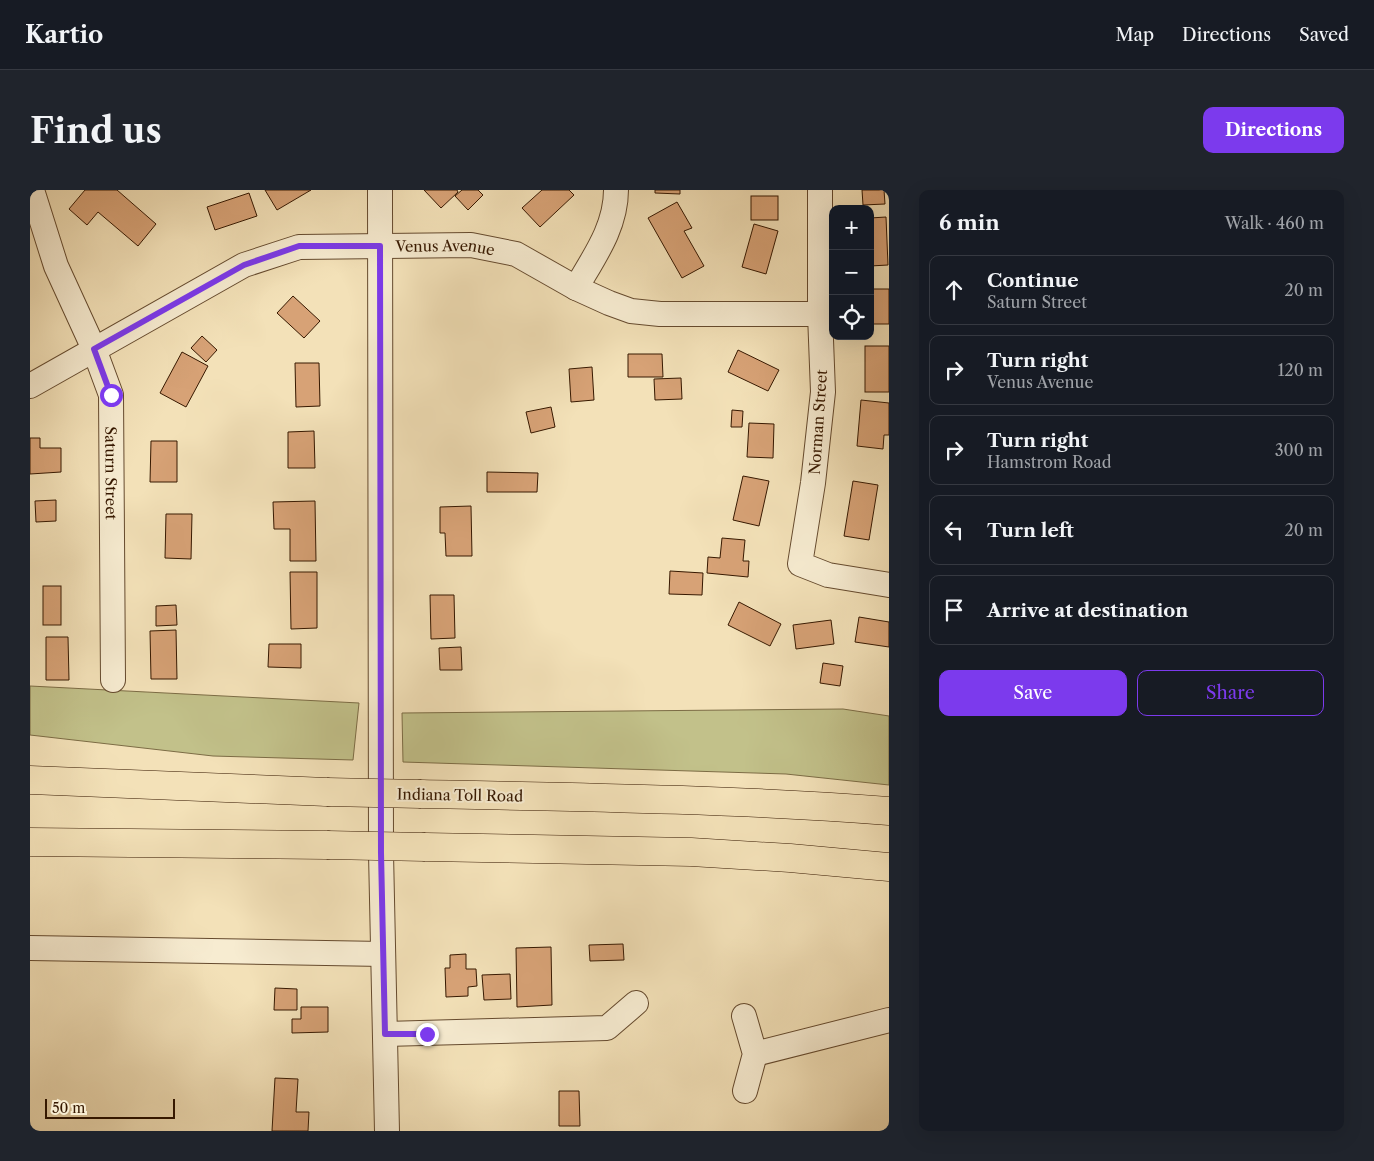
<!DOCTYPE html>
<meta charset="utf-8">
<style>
body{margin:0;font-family:"Libre Caslon Text",serif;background:#20242c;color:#f1f3f6}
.controls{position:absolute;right:15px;top:15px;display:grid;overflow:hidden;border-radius:10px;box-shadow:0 5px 20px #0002}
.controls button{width:45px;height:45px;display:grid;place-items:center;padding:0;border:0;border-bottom:1px solid #363941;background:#171b24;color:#f1f3f6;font:25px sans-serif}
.scale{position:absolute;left:15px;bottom:12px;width:130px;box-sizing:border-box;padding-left:5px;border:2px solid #361800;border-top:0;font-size:14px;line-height:18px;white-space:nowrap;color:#361800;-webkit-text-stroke:4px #f7ecd1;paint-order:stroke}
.stop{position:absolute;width:15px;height:15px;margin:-11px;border:4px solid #7c3aed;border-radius:50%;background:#fff}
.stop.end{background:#7c3aed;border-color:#fff;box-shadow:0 1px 5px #0008}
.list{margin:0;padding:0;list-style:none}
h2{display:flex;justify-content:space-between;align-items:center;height:65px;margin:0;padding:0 20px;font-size:21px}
h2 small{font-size:16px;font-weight:400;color:#9ea1a6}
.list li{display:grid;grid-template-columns:32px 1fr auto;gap:15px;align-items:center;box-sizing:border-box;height:70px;margin:0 10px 10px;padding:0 10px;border:1px solid #363941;border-radius:10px}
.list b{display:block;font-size:19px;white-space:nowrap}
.list p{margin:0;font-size:16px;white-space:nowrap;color:#9ea1a6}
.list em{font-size:16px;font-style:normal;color:#9ea1a6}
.actions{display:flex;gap:10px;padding:15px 20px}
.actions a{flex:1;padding:11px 0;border:1px solid #7c3aed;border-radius:10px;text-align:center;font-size:18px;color:#7c3aed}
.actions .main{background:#7c3aed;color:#fff}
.icon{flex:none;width:28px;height:28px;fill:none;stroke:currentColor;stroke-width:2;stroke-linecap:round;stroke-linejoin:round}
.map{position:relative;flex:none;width:859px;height:941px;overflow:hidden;border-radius:10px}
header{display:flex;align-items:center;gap:30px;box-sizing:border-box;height:70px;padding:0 25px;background:#171b24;border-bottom:1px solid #363941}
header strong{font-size:24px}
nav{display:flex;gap:28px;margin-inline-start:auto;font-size:18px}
.intro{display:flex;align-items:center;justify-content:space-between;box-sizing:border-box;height:120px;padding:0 30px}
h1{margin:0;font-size:35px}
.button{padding:12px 22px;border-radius:10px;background:#7c3aed;color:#fff;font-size:18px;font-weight:700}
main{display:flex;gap:30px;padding:0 30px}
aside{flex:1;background:#171b24;border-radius:10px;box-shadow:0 5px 20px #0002}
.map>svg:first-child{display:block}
.green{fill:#c2c18a;stroke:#7c6c45}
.building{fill:#d7a276;stroke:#361800}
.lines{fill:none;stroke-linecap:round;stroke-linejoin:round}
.minor-casing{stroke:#654a2e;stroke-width:26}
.highway-casing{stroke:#361800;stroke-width:29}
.minor{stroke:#f7ecd1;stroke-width:24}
.highway{stroke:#f3e1b8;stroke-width:28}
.highway-bridge-casing{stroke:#361800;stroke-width:29;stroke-linecap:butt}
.highway-bridge{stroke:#f3e1b8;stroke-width:28}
.route{stroke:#7c3aed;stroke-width:6}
.labels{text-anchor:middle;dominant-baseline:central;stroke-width:4;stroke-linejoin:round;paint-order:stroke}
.street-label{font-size:15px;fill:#361800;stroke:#f7ecd1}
</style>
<header>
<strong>Kartio</strong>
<nav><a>Map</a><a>Directions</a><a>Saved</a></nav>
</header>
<div class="intro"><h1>Find us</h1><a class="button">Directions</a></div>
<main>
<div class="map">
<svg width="859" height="941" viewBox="0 0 859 941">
<rect width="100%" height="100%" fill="#f3e1b8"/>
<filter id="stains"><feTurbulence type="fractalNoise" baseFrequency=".004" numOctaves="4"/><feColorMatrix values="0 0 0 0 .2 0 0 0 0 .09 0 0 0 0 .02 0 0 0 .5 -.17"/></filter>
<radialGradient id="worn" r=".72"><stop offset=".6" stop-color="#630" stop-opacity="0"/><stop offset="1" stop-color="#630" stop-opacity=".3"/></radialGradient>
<g class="green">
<path d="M0,496L329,513L323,570L183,566L0,545Z"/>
<path d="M813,519L859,526V595L756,584L373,572L372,523Z"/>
</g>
<g class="building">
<path d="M55,0H87L126,34L108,56L68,22L57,35L39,19Z"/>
<path d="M235,0H281L247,20Z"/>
<path d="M394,0H427L428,2L411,18Z"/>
<path d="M432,0H448L453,5L438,20L425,6Z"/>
<path d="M512,0H539L544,5L510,37L492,18Z"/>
<path d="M625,0H650V4L625,3Z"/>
<path d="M832,0H854L855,14L833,15Z"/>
<path d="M219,3L227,26L185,40L177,17Z"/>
<rect x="721" y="6" width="27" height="24"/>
<path d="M647,12L662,38L654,41L674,76L652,88L618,28Z"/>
<path d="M856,27L858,75L840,76V28Z"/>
<path d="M724,34L748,41L736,84L712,77Z"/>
<rect x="840" y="99" width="19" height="35"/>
<path d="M263,106L290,131L274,148L247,123Z"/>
<path d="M172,146L187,160L176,172L161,158Z"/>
<rect x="835" y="156" width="24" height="46"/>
<path d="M708,160L749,180L738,201L698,182Z"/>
<path d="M152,162L178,176L156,217L130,203Z"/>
<path d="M598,164H632L633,187H598Z"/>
<path d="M265,173H289L290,216L266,217Z"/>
<path d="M562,177L564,210L541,212L539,179Z"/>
<path d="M651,188L652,209L625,210L624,189Z"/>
<path d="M831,210L859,213V245H854L853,259L827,256Z"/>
<path d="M521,217L525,237L501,243L496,222Z"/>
<path d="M702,220L713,221L712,237H701Z"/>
<path d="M719,233L744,234L743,268L717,267Z"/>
<path d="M284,241L285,278H258V242Z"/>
<path d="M0,248H10V258H31V282L0,284Z"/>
<path d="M121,251H147V292H120Z"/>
<path d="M457,282L508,283L507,302H457Z"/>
<path d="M713,286L739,291L729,336L703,330Z"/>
<path d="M823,291L848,295L839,350L814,346Z"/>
<path d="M26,310V331L6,332L5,311Z"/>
<path d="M285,311L286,371H260V339H244L243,312Z"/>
<path d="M441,316L442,366H416L415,343H410V317Z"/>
<path d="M136,324H162L161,369L135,368Z"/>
<path d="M692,348L715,350L713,371H719L718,387L677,383L678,367L690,368Z"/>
<path d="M640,381L673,383L672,405L639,404Z"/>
<path d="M260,382H287V438L261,439Z"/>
<rect x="13" y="396" width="18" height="39"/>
<path d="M400,405H424L425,448L401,449Z"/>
<path d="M709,412L751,434L740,456L698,435Z"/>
<path d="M146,415L147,435L126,436V416Z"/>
<path d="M829,427L859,432V457L825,452Z"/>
<path d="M801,430L804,454L766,459L763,435Z"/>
<path d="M146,440L147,489H121L120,441Z"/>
<path d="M16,447H38L39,490H16Z"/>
<path d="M239,454H271V478L238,477Z"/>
<path d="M431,457L432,480H410L409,458Z"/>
<path d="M793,473L813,476L810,496L790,493Z"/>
<path d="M593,754L594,770L560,771L559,755Z"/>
<path d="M521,757L522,815L487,817L486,758Z"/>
<path d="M436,764V779H446L447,796L438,797V806L416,807L415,778H420V765Z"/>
<path d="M480,784L481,809L454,810L452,785Z"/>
<path d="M245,798L267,799V820H244Z"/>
<path d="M271,817H298V842L262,843V829H271Z"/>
<path d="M245,888L268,889L266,922H279L278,941H242Z"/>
<path d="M529,901H549L550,936H529Z"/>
</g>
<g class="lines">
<g class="minor-casing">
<g id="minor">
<path id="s1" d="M2,0L26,76L64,159L81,205L83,490"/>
<path d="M350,0L351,663L357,941"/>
<path d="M790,0V124L793,202L783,293L770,374L798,385L859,395"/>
<path d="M546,98C564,67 586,37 586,0"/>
<path id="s2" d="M0,196L214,75L269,57L441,55L486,64L546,98L579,113L601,121L630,124H790"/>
<path d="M0,758L353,764"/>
<path d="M714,826L725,864L715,901"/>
<path d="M355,844L577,838L606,813"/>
<path d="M725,864L859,830"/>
</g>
</g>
<g class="highway-casing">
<g id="highway">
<path d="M0,590L297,602"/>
<path d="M391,604C547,607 703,609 859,621"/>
<path d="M0,652L297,655"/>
<path d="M395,657L661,662L760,668L859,677"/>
</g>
</g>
<use href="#minor" class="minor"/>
<use href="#highway" class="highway"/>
<g class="highway-bridge-casing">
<g id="highway-bridge">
<path d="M297,602L391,604"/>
<path d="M297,655L395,657"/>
</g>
</g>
<use href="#highway-bridge" class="highway-bridge"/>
</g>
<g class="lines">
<path class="route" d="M81,205L64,159L214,75L269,56H350L351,663L355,844H397"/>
</g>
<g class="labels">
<g class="street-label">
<text stroke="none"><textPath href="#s2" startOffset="450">Venus Avenue</textPath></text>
<text transform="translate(788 232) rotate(-86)">Norman Street</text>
<text stroke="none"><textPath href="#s1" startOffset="298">Saturn Street</textPath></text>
<text transform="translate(430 605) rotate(1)">Indiana Toll Road</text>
</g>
</g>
<rect width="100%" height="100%" filter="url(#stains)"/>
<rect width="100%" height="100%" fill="url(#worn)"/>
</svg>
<div class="controls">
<button>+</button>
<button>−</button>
<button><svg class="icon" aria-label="locate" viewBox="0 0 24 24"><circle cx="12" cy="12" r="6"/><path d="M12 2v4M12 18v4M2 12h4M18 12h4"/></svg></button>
</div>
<div class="scale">50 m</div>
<div class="stop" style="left:81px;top:205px"></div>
<div class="stop end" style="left:397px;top:844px"></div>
</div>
<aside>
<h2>6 min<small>Walk · 460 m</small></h2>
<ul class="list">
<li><svg class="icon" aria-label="ahead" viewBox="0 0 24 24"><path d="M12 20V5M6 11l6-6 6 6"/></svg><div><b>Continue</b><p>Saturn Street</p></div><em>20 m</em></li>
<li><svg class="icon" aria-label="right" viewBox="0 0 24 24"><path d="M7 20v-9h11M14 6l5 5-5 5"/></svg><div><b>Turn right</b><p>Venus Avenue</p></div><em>120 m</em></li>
<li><svg class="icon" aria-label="right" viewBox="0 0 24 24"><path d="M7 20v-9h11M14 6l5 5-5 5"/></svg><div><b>Turn right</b><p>Hamstrom Road</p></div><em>300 m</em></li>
<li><svg class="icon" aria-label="left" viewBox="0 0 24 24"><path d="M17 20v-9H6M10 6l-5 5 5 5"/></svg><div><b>Turn left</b></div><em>20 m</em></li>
<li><svg class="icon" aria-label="arrive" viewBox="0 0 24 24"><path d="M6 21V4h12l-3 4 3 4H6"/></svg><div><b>Arrive at destination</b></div></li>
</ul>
<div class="actions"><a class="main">Save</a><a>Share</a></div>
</aside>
</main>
